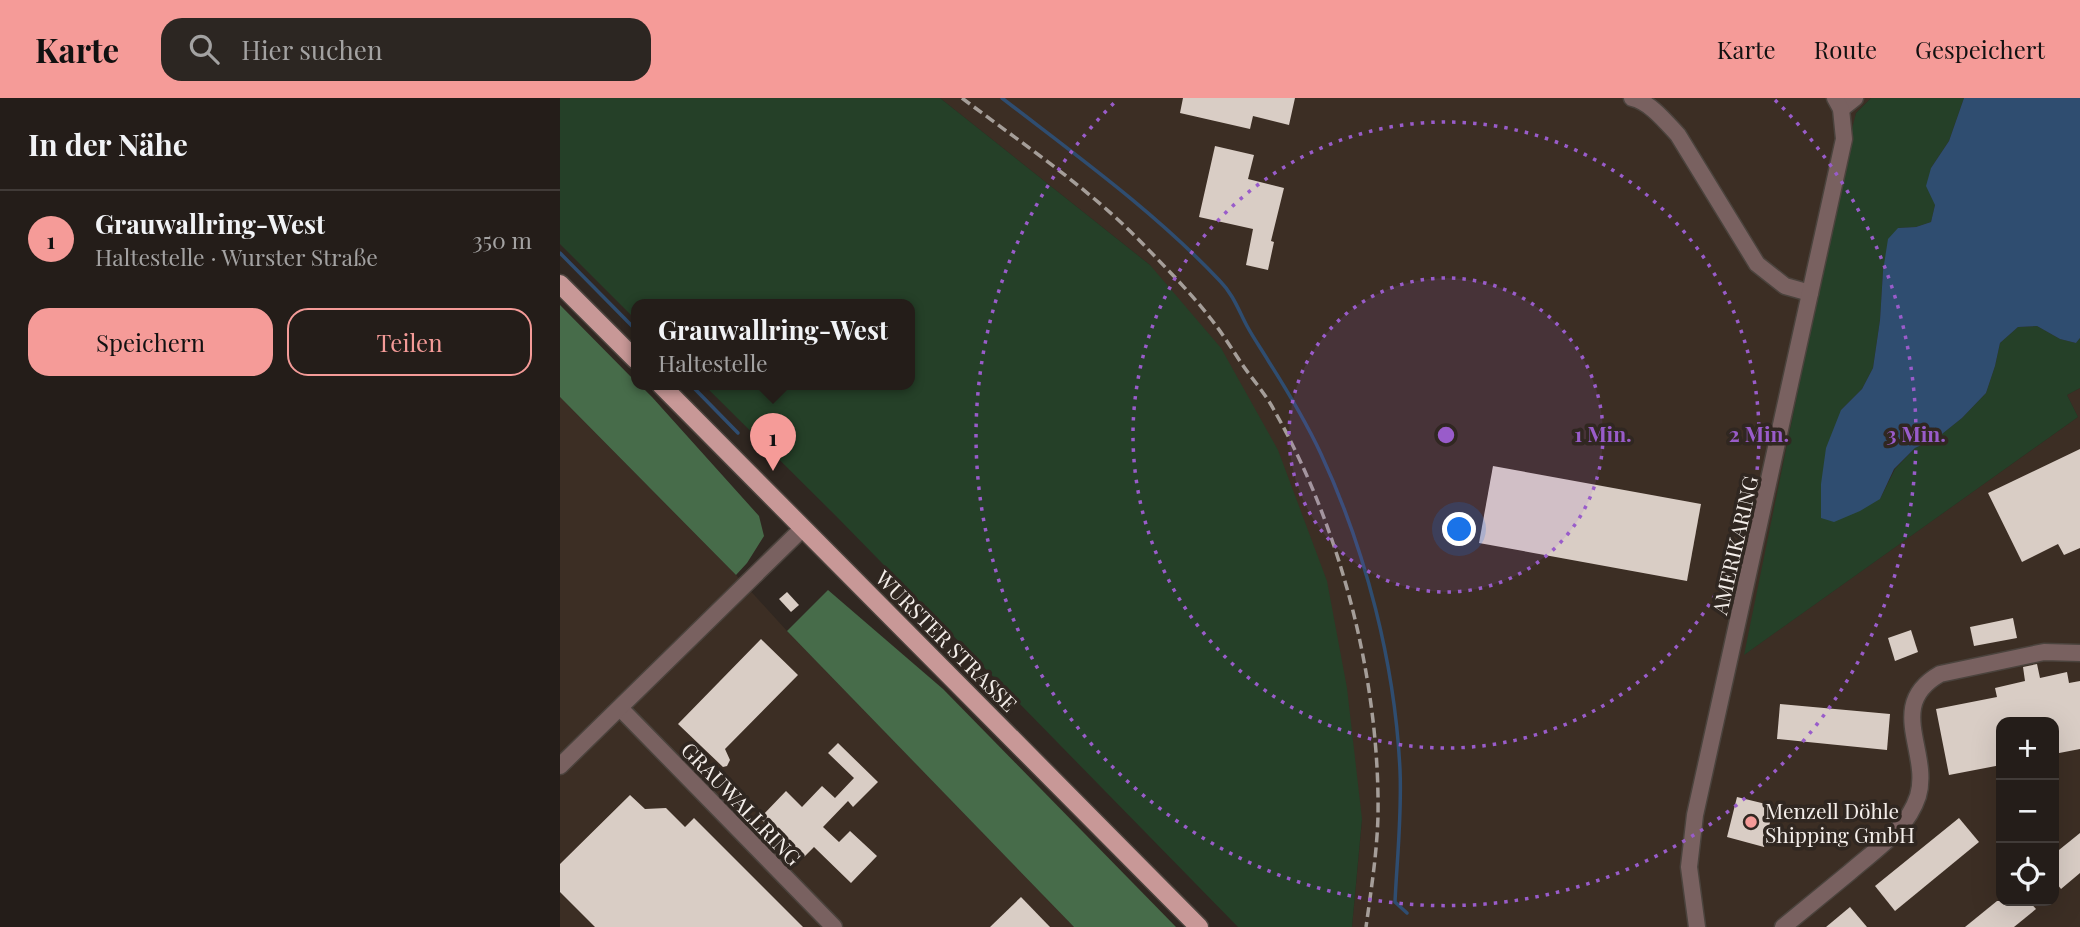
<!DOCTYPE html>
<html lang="de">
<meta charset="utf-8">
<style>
body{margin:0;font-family:"Playfair Display",serif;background:#2c2622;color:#f1f3f6}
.controls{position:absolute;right:21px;bottom:21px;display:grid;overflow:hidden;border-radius:14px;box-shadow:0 7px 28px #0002}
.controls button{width:63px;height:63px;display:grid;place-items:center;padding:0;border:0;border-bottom:2px solid #413b38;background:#241d19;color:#f1f3f6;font:35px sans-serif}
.you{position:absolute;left:900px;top:432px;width:24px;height:24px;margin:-18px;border:5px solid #fff;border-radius:50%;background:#1a73e8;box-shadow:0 0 0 10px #1a73e833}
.badge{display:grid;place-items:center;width:46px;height:46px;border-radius:50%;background:#f59b98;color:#111;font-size:23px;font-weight:700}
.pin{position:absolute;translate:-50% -58px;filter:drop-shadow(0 2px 4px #0008)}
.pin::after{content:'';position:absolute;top:37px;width:24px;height:21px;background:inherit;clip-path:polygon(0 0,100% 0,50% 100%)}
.popup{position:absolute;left:71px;top:201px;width:284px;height:91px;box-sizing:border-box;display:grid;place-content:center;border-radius:14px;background:#241d19;filter:drop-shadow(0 2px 5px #0005);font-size:23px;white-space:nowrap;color:#a3a2a2}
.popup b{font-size:26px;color:#f1f3f6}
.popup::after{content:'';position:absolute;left:50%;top:100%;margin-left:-14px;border:14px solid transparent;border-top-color:#241d19}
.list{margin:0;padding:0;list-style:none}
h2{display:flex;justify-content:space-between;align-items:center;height:91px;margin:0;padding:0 28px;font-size:30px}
h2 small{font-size:23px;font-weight:400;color:#a3a2a2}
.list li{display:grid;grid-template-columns:46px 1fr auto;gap:21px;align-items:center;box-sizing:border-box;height:98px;padding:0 28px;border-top:2px solid #413b38}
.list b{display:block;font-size:26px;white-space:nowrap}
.list p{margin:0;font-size:23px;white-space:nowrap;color:#a3a2a2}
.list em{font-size:23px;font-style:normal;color:#a3a2a2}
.actions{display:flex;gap:14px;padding:21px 28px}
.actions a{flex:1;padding:16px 0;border:2px solid #f59b98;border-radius:21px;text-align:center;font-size:24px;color:#f59b98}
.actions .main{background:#f59b98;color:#111}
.icon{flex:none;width:38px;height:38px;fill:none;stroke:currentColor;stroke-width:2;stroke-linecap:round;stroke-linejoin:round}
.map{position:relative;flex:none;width:1520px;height:829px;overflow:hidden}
header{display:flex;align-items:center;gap:42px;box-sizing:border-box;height:98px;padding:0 35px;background:#f59b98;color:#111}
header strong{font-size:33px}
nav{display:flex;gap:38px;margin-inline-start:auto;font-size:24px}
.search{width:490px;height:63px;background:#2c2622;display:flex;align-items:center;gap:18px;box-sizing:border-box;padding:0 24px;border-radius:21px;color:#a3a2a2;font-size:26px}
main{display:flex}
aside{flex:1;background:#241d19}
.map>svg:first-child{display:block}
.built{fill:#3c2e24;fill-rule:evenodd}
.green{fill:#254028}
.forest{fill:#476c4a}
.water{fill:#2f4d70}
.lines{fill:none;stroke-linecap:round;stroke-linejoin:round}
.stream{stroke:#2f4d70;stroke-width:3.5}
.building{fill:#d9cdc5}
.minor-casing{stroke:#4b433d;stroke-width:19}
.primary-casing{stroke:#4b433d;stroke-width:21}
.minor{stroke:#796160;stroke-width:16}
.primary{stroke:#c89897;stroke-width:18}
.rail{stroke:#a59e99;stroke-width:3.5;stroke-dasharray:10 5;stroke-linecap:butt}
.ring{fill:none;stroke:#995cca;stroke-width:3.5;stroke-dasharray:3.5 7}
.poi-dot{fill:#f59b98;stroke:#302721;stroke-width:2.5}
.labels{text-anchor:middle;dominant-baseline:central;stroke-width:7;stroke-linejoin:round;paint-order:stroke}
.street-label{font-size:21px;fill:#f4eeea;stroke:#302721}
.poi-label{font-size:21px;fill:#f4eeea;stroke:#302721;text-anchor:start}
.centre{fill:#995cca;stroke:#302721;stroke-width:3.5}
.ring-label{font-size:21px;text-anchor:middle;font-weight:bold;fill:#995cca;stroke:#302721;stroke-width:7;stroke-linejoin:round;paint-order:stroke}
</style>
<header>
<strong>Karte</strong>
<div class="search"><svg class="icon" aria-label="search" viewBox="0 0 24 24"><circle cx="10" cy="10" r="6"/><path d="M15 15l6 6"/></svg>Hier suchen</div>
<nav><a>Karte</a><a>Route</a><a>Gespeichert</a></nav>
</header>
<main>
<aside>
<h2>In der Nähe<small></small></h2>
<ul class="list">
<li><span class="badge">1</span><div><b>Grauwallring-West</b><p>Haltestelle · Wurster Straße</p></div><em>350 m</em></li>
</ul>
<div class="actions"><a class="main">Speichern</a><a>Teilen</a></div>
</aside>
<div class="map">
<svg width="1520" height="829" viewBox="0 0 1520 829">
<rect width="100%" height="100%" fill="#302721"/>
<g class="built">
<path d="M380,0H1311L1296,15L1185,556L1518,319L1507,297L1520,290V829H792L802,721L590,167ZM1441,624H1494V803H1441Z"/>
<path d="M0,299L176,477L227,533L514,829H0Z"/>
</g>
<g class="green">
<path d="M0,0H380L590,167L661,250L718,352L767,483L787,590L802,721L792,829H678L276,418L144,287H350V207H76V222L0,146Z"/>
<path d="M1311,0H1404L1389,43L1371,70L1375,107L1371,124L1356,129L1338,130L1323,173L1320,222L1313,270L1302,291L1281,312L1320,401L1335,371L1355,350L1377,340L1402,320L1426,295L1435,268L1440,245L1458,229L1477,228L1500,241L1516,245L1520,240V290L1507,297L1518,319L1184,557L1289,43L1296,15Z"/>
</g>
<g class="forest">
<path d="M0,207L76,284V287H80L92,299L199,418L204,438L187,465L176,477L0,299Z"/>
<path d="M268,492L383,591L616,829H514L227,533Z"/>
</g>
<path class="water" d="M1404,0H1520V240L1516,245L1500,241L1477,228L1458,229L1440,245L1435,268L1426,295L1402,320L1377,340L1355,350L1334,371L1320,401L1300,413L1274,424L1261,420V386L1266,350L1281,312L1302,291L1313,270L1320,222L1323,173L1328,141L1338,130L1356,129L1371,124L1375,107L1366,88L1371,70L1389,43Z"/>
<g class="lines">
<g class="stream">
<path d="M442,0C517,58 595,114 660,183C673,196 679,213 687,228C694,241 702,252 709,264C728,294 746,324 761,356C806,453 835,566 840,672C842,717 837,760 835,804L847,815"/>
<path d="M0,155L76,232"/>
<path d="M131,287L178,335"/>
</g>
</g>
<g class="building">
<path d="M623,0H735L729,27L693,18L690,31L620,15Z"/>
<path d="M655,48L694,57L688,81L724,90L711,143L714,144L708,172L686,167L693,131L639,119Z"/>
<path d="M1520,351V450L1504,457L1498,446L1462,464L1428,395Z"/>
<path d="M933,368L1141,406L1127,483L919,445Z"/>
<path d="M227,494L239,507L231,514L219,501Z"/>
<path d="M1453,520L1457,540L1414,548L1410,529Z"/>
<path d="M1351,532L1358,554L1335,563L1328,540Z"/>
<path d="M201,541L238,577L165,651L170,662L167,668L163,669L118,626Z"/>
<path d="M1477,566L1480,580L1507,574L1509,585L1520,583V651L1494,656V624H1441V667L1389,677L1376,611L1437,599L1435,590L1465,583L1463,569Z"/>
<path d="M1220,606L1330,616L1327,652L1217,641Z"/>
<path d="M278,645L318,684L293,709L288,703L263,729L279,744L290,733L317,758L291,785L254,749L242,761L200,720L226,693L242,709L262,688L275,700L294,680L268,655Z"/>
<path d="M70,697L85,711L106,710L125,729L134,720L243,829H35L0,794V766Z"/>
<path d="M1177,699L1214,708L1204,749L1167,739Z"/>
<path d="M1399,720L1419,744L1335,813L1315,788Z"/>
<path d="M1520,735V775L1501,791L1494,782V756Z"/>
<path d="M461,799L490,829H430Z"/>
<path d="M1437,803H1469L1476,811L1454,829H1405Z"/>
<path d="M1290,809L1307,829H1266Z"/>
</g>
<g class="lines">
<g class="minor-casing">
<g id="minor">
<path d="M1072,0C1090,4 1105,23 1118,37L1197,166L1225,188L1250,195"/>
<path d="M1281,11L1295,0"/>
<path d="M60,610L274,829"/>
<path d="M0,668L243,430"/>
<path d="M1137,829L1129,769L1135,717L1284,41L1281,11L1275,0"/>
<path d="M1223,829C1245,811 1268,792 1290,774C1315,752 1347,732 1358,698C1371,654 1325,607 1380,576L1484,554L1520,555"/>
</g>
</g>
<g class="primary-casing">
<g id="primary">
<path d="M0,186L76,262"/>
<path d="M101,287L639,829"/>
</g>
</g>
<use href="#minor" class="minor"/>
<use href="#primary" class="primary"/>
<path class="rail" d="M402,0C464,47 530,91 583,146C606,170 631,195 651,221C663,236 673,253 684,269C694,283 706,297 714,312C781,430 820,583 818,718C817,755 811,793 806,829"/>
</g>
<circle cx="886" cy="337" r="157" fill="#995cca" fill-opacity=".12"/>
<g class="ring">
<circle cx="886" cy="337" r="157"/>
<circle cx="886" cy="337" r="313"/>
<path d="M1215 2A470 470 0 1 1 557 2"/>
</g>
<circle class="poi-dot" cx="1191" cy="724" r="7"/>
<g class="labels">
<g class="street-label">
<text transform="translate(1174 447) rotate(-77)">AMERIKARING</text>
<text transform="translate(387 542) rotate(45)">WURSTER STRASSE</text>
<text transform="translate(182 705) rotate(46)">GRAUWALLRING</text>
</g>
<g class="poi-label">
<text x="1205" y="712">Menzell Döhle<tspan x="1205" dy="24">Shipping GmbH</tspan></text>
</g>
</g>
<circle cx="886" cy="337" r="10" class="centre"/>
<g class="ring-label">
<text x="1043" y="344">1 Min.</text>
<text x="1199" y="344">2 Min.</text>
<text x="1356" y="344">3 Min.</text>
</g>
</svg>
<div class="controls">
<button>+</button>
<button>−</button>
<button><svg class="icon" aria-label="locate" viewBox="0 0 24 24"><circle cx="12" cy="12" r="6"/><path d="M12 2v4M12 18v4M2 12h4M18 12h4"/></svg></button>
</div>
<div class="you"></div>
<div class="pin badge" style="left:213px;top:373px">1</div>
<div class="popup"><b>Grauwallring-West</b>Haltestelle</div>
</div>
</main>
